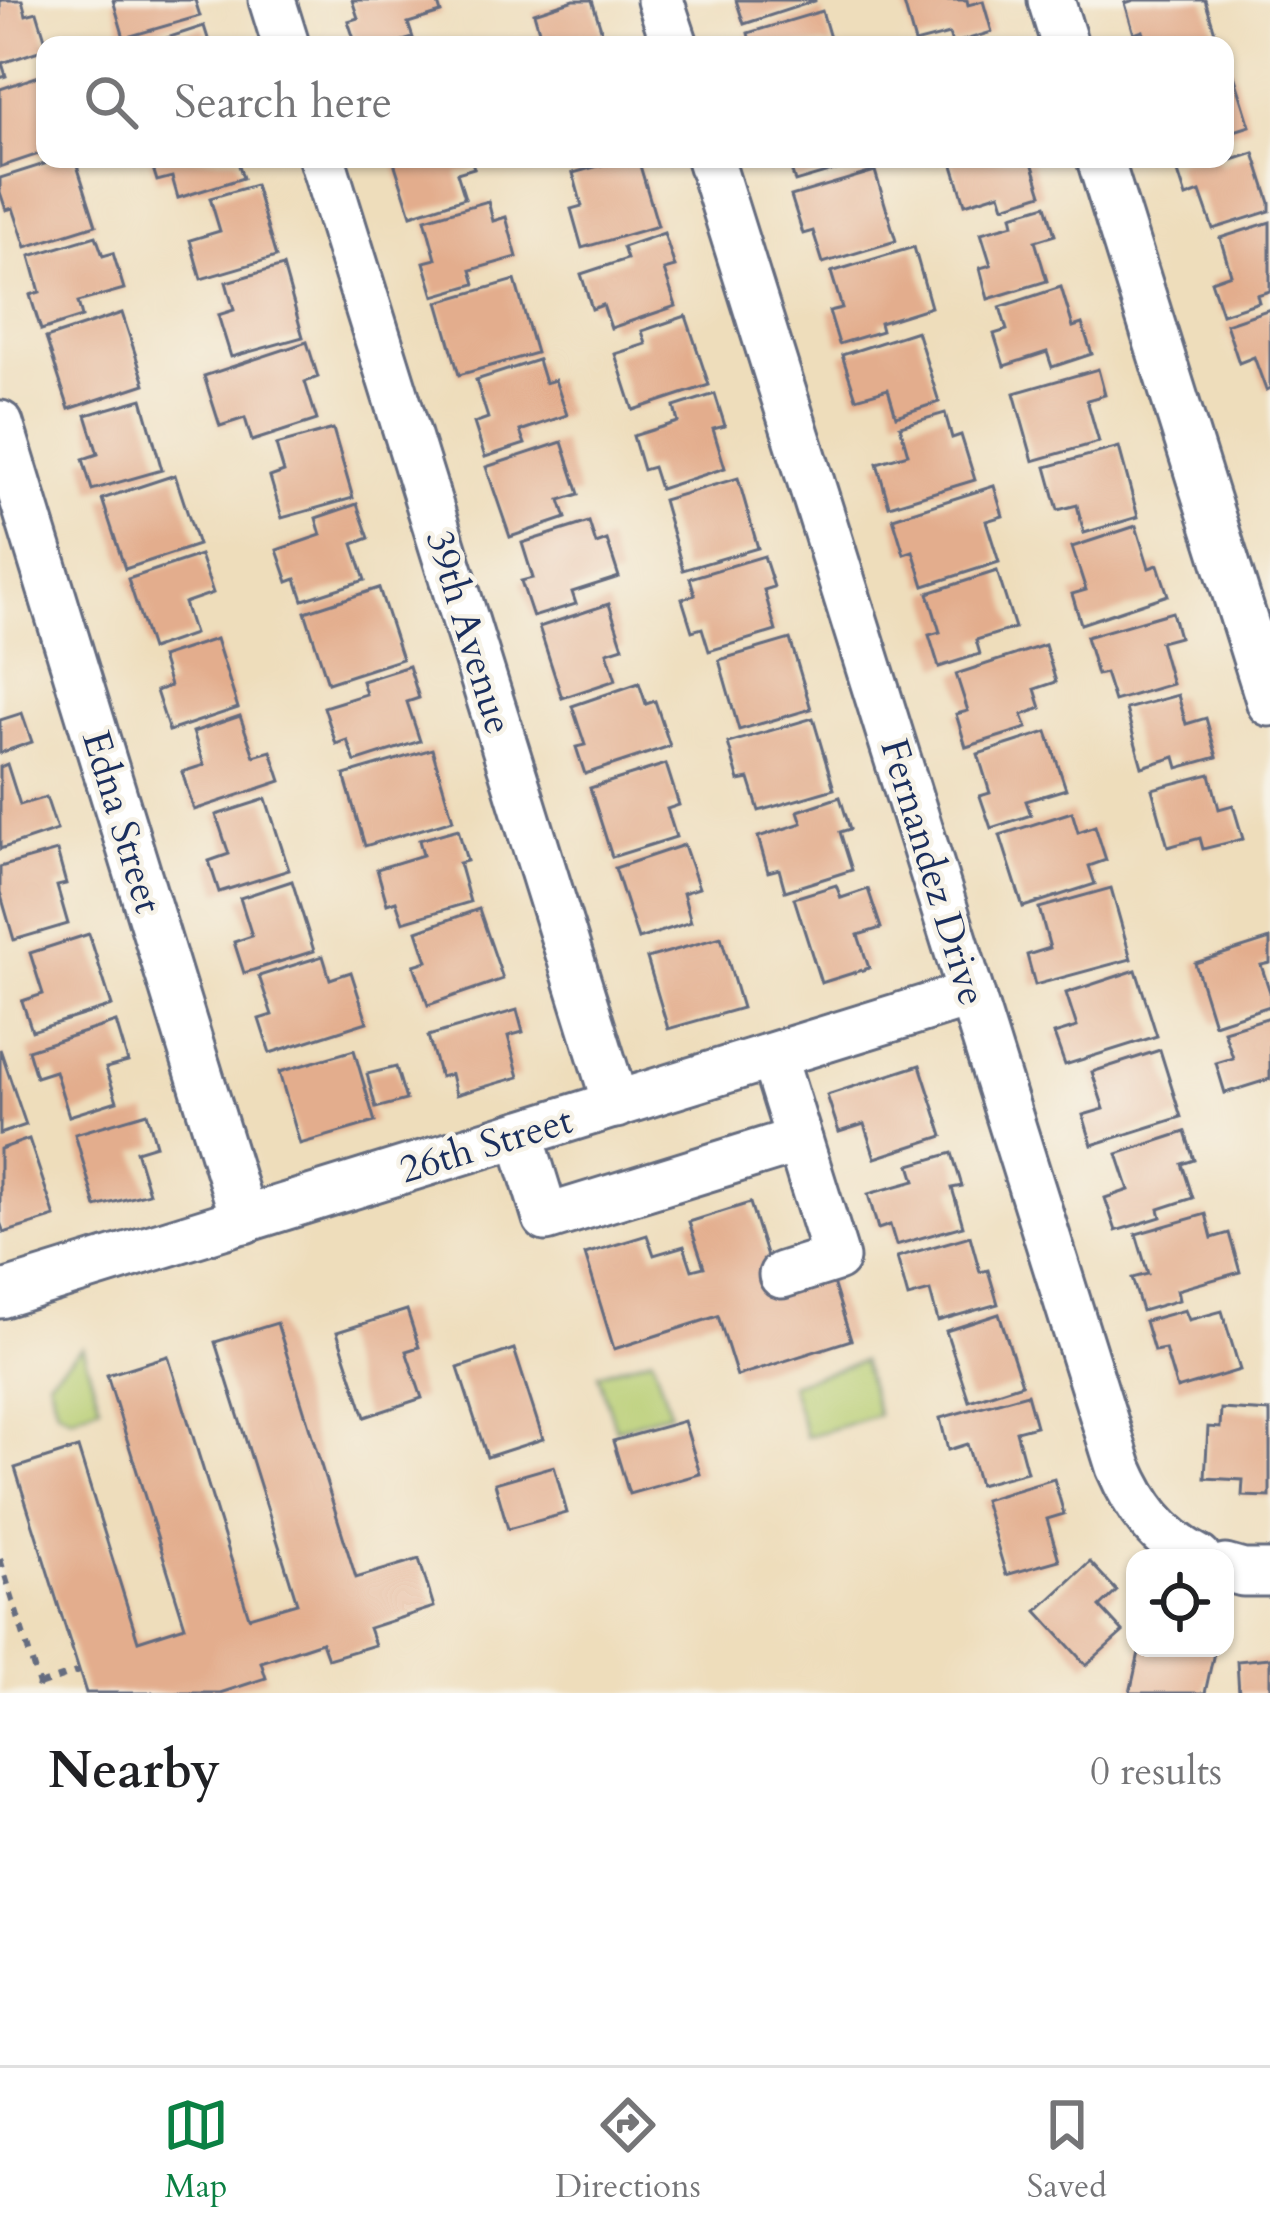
<!DOCTYPE html>
<style>
body{margin:0;font-family:Cardo,serif;background:#f6f6f6;color:#202124}
.controls{position:absolute;right:36px;bottom:36px;display:grid;overflow:hidden;border-radius:24px;box-shadow:0 3px 9px #0004}
.controls button{width:108px;height:108px;display:grid;place-items:center;padding:0;border:0;border-bottom:3px solid #e0e0e0;background:#fff;color:#202124;font:60px sans-serif}
.list{margin:0;padding:0;list-style:none}
h2{display:flex;justify-content:space-between;align-items:center;height:156px;margin:0;padding:0 48px;font-size:51px}
h2 small{font-size:39px;font-weight:400;color:#757577}
.icon{flex:none;width:66px;height:66px;fill:none;stroke:currentColor;stroke-width:2;stroke-linecap:round;stroke-linejoin:round}
.map{position:relative;flex:none;width:1270px;height:1693px;overflow:hidden}
.search{position:absolute;background:#fff;box-shadow:0 3px 9px #0004;left:36px;right:36px;top:36px;height:132px;display:flex;align-items:center;gap:30px;box-sizing:border-box;padding:0 42px;border-radius:24px;color:#757577;font-size:45px}
.sheet{height:372px;background:#fff}
nav{display:flex;justify-content:space-around;align-items:center;box-sizing:border-box;height:168px;border-top:3px solid #e0e0e0;background:#fff;font-size:33px;color:#757577}
nav a{display:grid;justify-items:center;gap:6px}
nav .on{color:#0b8043}
.map>svg:first-child{display:block}
.green{fill:#b7cd72;stroke:#697e68;stroke-width:3}
.building{fill:#e3ad8d}
.lines{fill:none;stroke-linecap:round;stroke-linejoin:round}
.minor-casing{stroke:#656c7f;stroke-width:51}
.path{stroke:#656c7f;stroke-width:6;stroke-dasharray:9 9;stroke-linecap:butt}
.minor{stroke:#fff;stroke-width:45}
.labels{text-anchor:middle;dominant-baseline:central;stroke-width:9;stroke-linejoin:round;paint-order:stroke}
.street-label{font-size:39px;fill:#1b2f5e;stroke:#f7f3e8}
</style>
<div class="map">
<svg width="1270" height="1693" viewBox="0 0 1270 1693">
<rect width="100%" height="100%" fill="#f7f3e8"/>
<filter id="ink" filterUnits="userSpaceOnUse"><feTurbulence type="fractalNoise" baseFrequency=".00833" numOctaves="2"/><feDisplacementMap in="SourceGraphic" scale="24" xChannelSelector="R" yChannelSelector="G"/><feConvolveMatrix kernelMatrix="1 2 1 2 8 2 1 2 1" color-interpolation-filters="sRGB"/></filter>
<filter id="wash" filterUnits="userSpaceOnUse"><feTurbulence type="fractalNoise" baseFrequency=".004" numOctaves="4" result="noise"/><feDisplacementMap in="SourceGraphic" scale="48" xChannelSelector="R" yChannelSelector="G"/><feGaussianBlur stdDeviation="2.7" result="paint"/><feColorMatrix in="noise" values="0 0 0 0 0 0 0 0 0 0 0 0 0 0 0 0 0 1.4 0 .05"/><feComposite in="paint" operator="in"/></filter>
<g filter="url(#wash)">
<rect width="100%" height="100%" fill="#edb"/>
<g class="green">
<path d="M82,1347L100,1405L71,1417L57,1409L48,1379Z"/>
<path d="M652,1357L670,1412L616,1429L598,1374Z"/>
<path d="M862,1361L878,1415L806,1437L790,1384Z"/>
</g>
<g id="blocks">
<g class="building">
<path d="M0,0H22L26,15L37,12L47,45L45,49L2,63L6,76L0,78Z"/>
<path d="M113,0H195L200,16L124,38Z"/>
<path d="M352,0H437L441,13L408,23L413,38L389,45H356L348,21L358,18Z"/>
<path d="M574,0H592L606,45H533L542,41L534,13Z"/>
<path d="M736,0H815V1L744,24Z"/>
<path d="M903,0H967L968,5L983,1L992,32L952,44L949,34L915,43Z"/>
<path d="M1134,0H1205L1219,45H1147L1143,31L1134,34L1125,3Z"/>
<path d="M822,11L832,45H751L748,33Z"/>
<path d="M204,26L210,45H148V44Z"/>
<path d="M1229,59L1250,126L1225,134V60Z"/>
<path d="M45,74V152L0,167V89Z"/>
<path d="M1254,153L1270,203V211L1213,229L1200,192L1186,197L1175,163L1186,159H1218L1220,164Z"/>
<path d="M60,159H75L96,225L26,247L13,208L6,210L0,192V178Z"/>
<path d="M150,159H237L243,178L178,198L172,177L157,181Z"/>
<path d="M393,159H471L474,168L457,173L465,198L411,215Z"/>
<path d="M623,159H638L658,226L582,248L571,209L582,206L573,173Z"/>
<path d="M788,159H870V160L795,182Z"/>
<path d="M951,159H1031L1042,194L1004,206L1000,193L965,204Z"/>
<path d="M875,171L896,241L823,263L813,231L803,234L791,196Z"/>
<path d="M255,185L276,257L201,279L190,240L220,231L210,198Z"/>
<path d="M488,201L493,221L506,217L517,257L471,270L475,284L434,296L424,262L436,259L425,219Z"/>
<path d="M1046,205L1055,235L1035,241L1047,281L988,299L980,268L991,265L981,233L1014,224L1012,215Z"/>
<path d="M1270,222V291L1257,295L1259,302L1222,314L1211,281L1231,274L1220,238Z"/>
<path d="M664,233L675,267L664,270L676,306L611,328L603,305L592,309L581,274L627,259L623,247Z"/>
<path d="M96,236L103,256L113,253L124,289L78,302L82,317L41,330L30,295L40,292L30,256Z"/>
<path d="M914,247L931,307L880,323L882,331L839,344L829,311L842,308L831,272Z"/>
<path d="M283,266L303,337L231,357L218,315L234,310L226,282Z"/>
<path d="M515,280L536,353L459,375L438,302Z"/>
<path d="M1061,287L1073,327L1082,324L1092,354L1052,367L1047,352L1004,366L994,334L1007,330L1000,307Z"/>
<path d="M1270,309V388L1266,390L1254,357L1239,363L1226,324Z"/>
<path d="M122,313L145,384L69,409L46,338Z"/>
<path d="M686,316L709,385L633,410L615,354L646,344L642,331Z"/>
<path d="M917,331L939,402L896,416L888,389L856,398L842,355Z"/>
<path d="M307,342L318,377L305,382L317,420L252,441L245,418L220,426L204,376Z"/>
<path d="M538,360L545,383L555,380L567,415L520,431L525,444L485,457L474,423L488,418L476,380Z"/>
<path d="M1098,369L1105,395L1087,400L1099,442L1033,461L1014,393Z"/>
<path d="M715,394L725,426L713,429L725,468L660,489L653,467L643,470L633,436L678,422L674,407Z"/>
<path d="M142,399L162,470L92,490L83,459L98,454L86,415Z"/>
<path d="M945,413L952,438L961,435L975,480L889,506L877,463L908,454L900,426Z"/>
<path d="M333,429L353,498L282,518L270,477L284,472L276,445Z"/>
<path d="M562,442L579,494L560,500L566,518L510,537L486,467Z"/>
<path d="M1119,447L1138,517L1084,533L1077,505L1058,510L1046,467Z"/>
<path d="M175,475L198,545L125,569L102,499Z"/>
<path d="M738,478L758,548L683,570L663,500Z"/>
<path d="M994,486L1003,516L986,521L999,562L924,586L913,551L904,554L893,518Z"/>
<path d="M357,504L369,538L353,544L365,580L303,600L296,579L288,582L277,550L321,535L316,518Z"/>
<path d="M589,522L596,544L607,540L619,577L572,592L576,604L533,617L521,581L533,578L522,543Z"/>
<path d="M1136,526L1149,568L1158,565L1168,595L1081,624L1072,594L1086,590L1072,547Z"/>
<path d="M200,555L213,593L184,603L194,634L151,649L128,579Z"/>
<path d="M764,556L774,587L764,590L776,631L709,651L702,628L692,631L682,599L695,595L690,578Z"/>
<path d="M997,571L1015,628L976,640L980,654L939,667L929,635L940,632L928,593Z"/>
<path d="M379,588L402,659L328,683L305,612Z"/>
<path d="M609,604L623,647L607,652L616,680L562,698L539,627Z"/>
<path d="M1172,612L1179,637L1160,642L1172,684L1114,701L1105,673L1097,675L1086,637Z"/>
<path d="M216,639L238,708L169,731L156,691L170,686L161,657Z"/>
<path d="M790,639L811,709L739,730L719,660Z"/>
<path d="M1045,645L1056,682L1035,689L1041,708L1022,715L1027,728L966,747L956,714L968,711L956,674Z"/>
<path d="M409,666L419,698L407,702L420,741L355,762L347,740L336,744L324,707L366,694L362,681Z"/>
<path d="M639,683L646,704L655,701L670,746L585,774L576,747L585,745L572,706Z"/>
<path d="M1178,695L1186,724L1206,718L1217,757L1178,768L1175,757L1142,767L1126,709Z"/>
<path d="M22,713L32,742L0,753V720Z"/>
<path d="M240,716L254,756L271,751L281,781L194,810L182,772L204,765L193,732Z"/>
<path d="M813,718L834,789L759,811L749,779L739,781L728,743Z"/>
<path d="M1047,732L1066,789L1026,801L1031,815L991,828L980,796L990,793L978,754Z"/>
<path d="M432,749L453,820L365,846L344,775Z"/>
<path d="M7,764L20,805L46,797L57,830L0,849V767Z"/>
<path d="M666,764L679,805L667,809L676,837L612,857L590,788Z"/>
<path d="M1210,774L1219,809L1233,805L1243,839L1203,849L1200,838L1168,847L1152,789Z"/>
<path d="M840,797L850,829L840,832L852,870L785,891L779,869L768,872L758,837L802,823L798,811Z"/>
<path d="M266,799L289,870L219,892L209,861L229,854L216,815Z"/>
<path d="M1072,812L1078,832L1095,826L1106,860L1089,866L1095,884L1023,907L1000,835Z"/>
<path d="M458,829L467,861L459,863L470,902L403,922L396,901L387,904L377,869L423,855L419,840Z"/>
<path d="M684,845L699,888L683,893L691,922L638,939L615,868Z"/>
<path d="M57,851L66,884L57,886L68,924L14,940L0,892V867Z"/>
<path d="M292,881L314,951L244,973L234,942L252,936L240,898Z"/>
<path d="M836,885L841,898L868,889L881,928L858,935L869,968L821,983L794,898Z"/>
<path d="M1111,888L1131,959L1035,985L1027,955L1050,948L1039,908Z"/>
<path d="M479,909L503,979L428,1005L414,965L427,961L417,931Z"/>
<path d="M89,934L112,1006L32,1031L22,1001L43,994L30,953Z"/>
<path d="M721,937L742,1008L668,1029L647,958Z"/>
<path d="M1270,939V963L1261,965L1270,992V1006L1214,1024L1195,963Z"/>
<path d="M323,956L330,979L351,972L367,1022L270,1053L259,1019L272,1015L259,976Z"/>
<path d="M1136,970L1157,1036L1065,1065L1054,1034L1077,1027L1066,993Z"/>
<path d="M517,1010L523,1032L508,1036L519,1077L456,1095L451,1074L440,1077L428,1036Z"/>
<path d="M1270,1017V1079L1225,1093L1216,1063L1233,1058L1224,1031Z"/>
<path d="M116,1022L128,1062L106,1068L117,1101L69,1116L55,1071L36,1077L28,1050Z"/>
<path d="M0,1049L26,1125L0,1134Z"/>
<path d="M354,1050L375,1122L300,1144L279,1072Z"/>
<path d="M1160,1050L1181,1117L1092,1145L1083,1115L1104,1109L1092,1072Z"/>
<path d="M920,1065L943,1136L875,1158L864,1124L839,1132L827,1095Z"/>
<path d="M396,1067L406,1100L376,1108L367,1074Z"/>
<path d="M147,1113L156,1145L136,1151L149,1193L96,1207L75,1134Z"/>
<path d="M1185,1132L1194,1160L1182,1164L1193,1198L1159,1209L1161,1217L1116,1231L1105,1198L1129,1190L1117,1154Z"/>
<path d="M29,1139L55,1217L4,1233L0,1222V1149Z"/>
<path d="M952,1153L962,1186L952,1188L963,1226L896,1245L890,1225L878,1229L868,1194L915,1181L910,1165Z"/>
<path d="M750,1203L778,1292L831,1276L851,1340L737,1376L718,1316L614,1349L585,1254L647,1235L654,1255L684,1246L692,1270L704,1267L689,1222Z"/>
<path d="M1206,1214L1212,1238L1229,1233L1240,1272L1177,1290L1179,1300L1142,1311L1132,1278L1148,1274L1136,1234Z"/>
<path d="M970,1236L980,1272L988,1270L998,1304L938,1321L930,1291L908,1297L897,1257Z"/>
<path d="M407,1310L419,1347L406,1351L422,1398L365,1417L337,1332Z"/>
<path d="M1185,1310L1189,1320L1222,1311L1240,1370L1177,1389L1165,1349L1154,1351L1145,1321Z"/>
<path d="M999,1314L1022,1384L969,1401L946,1331Z"/>
<path d="M277,1323L356,1578L419,1559L434,1607L369,1628L375,1645L328,1659L322,1642L261,1662L266,1678L220,1693H86L15,1468L78,1448L138,1641L185,1626L107,1375L168,1356L249,1617L297,1603L215,1342Z"/>
<path d="M514,1349L543,1439L487,1457L458,1368Z"/>
<path d="M1027,1394L1036,1426L1016,1431L1027,1472L979,1485L967,1444L948,1450L940,1418Z"/>
<path d="M1221,1409L1270,1412V1497L1242,1496L1243,1480L1205,1478L1208,1427L1220,1428Z"/>
<path d="M684,1421L700,1474L629,1494L613,1441Z"/>
<path d="M554,1466L567,1513L508,1529L495,1483Z"/>
<path d="M1054,1479L1064,1514L1047,1519L1059,1560L1006,1575L984,1500Z"/>
<path d="M1090,1562L1117,1591L1100,1607L1123,1632L1086,1665L1037,1611Z"/>
<path d="M1140,1648H1215L1205,1693H1130Z"/>
<path d="M1270,1658V1693H1239L1237,1661Z"/>
</g>
</g>
</g>
<g filter="url(#ink)">
<use href="#blocks" fill-opacity="0" stroke="#656c7f" stroke-width="3"/>
<g class="lines">
<g class="minor-casing">
<g id="minor">
<path d="M272,0L286,45"/>
<path d="M660,0L675,45"/>
<path d="M1051,0L1065,45"/>
<path d="M322,159L616,1105"/>
<path d="M710,159L1119,1467C1136,1507 1158,1538 1198,1558"/>
<path d="M1100,159L1270,703"/>
<path d="M0,424L244,1220"/>
<path d="M773,1056L836,1258L782,1275"/>
<path d="M520,1134L546,1218L799,1140"/>
<path d="M0,1295L971,994"/>
<path d="M1225,1568L1243,1573H1270"/>
</g>
</g>
<g class="path">
<path d="M0,1559L39,1685L36,1693"/>
<path d="M39,1685L79,1671"/>
</g>
<use href="#minor" class="minor"/>
</g>
</g>
<g class="labels">
<g class="street-label">
<text transform="translate(469 632) rotate(73)">39th Avenue</text>
<text transform="translate(122 822) rotate(73)">Edna Street</text>
<text transform="translate(933 872) rotate(73)">Fernandez Drive</text>
<text transform="translate(486 1145) rotate(-17)">26th Street</text>
</g>
</g>
</svg>
<div class="controls">
<button><svg class="icon" aria-label="locate" viewBox="0 0 24 24"><circle cx="12" cy="12" r="6"/><path d="M12 2v4M12 18v4M2 12h4M18 12h4"/></svg></button>
</div>
<div class="search"><svg class="icon" aria-label="search" viewBox="0 0 24 24"><circle cx="10" cy="10" r="6"/><path d="M15 15l6 6"/></svg>Search here</div>
</div>
<section class="sheet">
<h2>Nearby<small>0 results</small></h2>
<ul class="list">
</ul>
</section>
<nav>
<a class="on"><svg class="icon" aria-label="map" viewBox="0 0 24 24"><path d="M3 6l6-2 6 2 6-2v14l-6 2-6-2-6 2zM9 4v14M15 6v14"/></svg>Map</a>
<a><svg class="icon" aria-label="directions" viewBox="0 0 24 24"><path d="M12 3l9 9-9 9-9-9zM9 14v-3h6M13 9l2 2-2 2"/></svg>Directions</a>
<a><svg class="icon" aria-label="saved" viewBox="0 0 24 24"><path d="M7 4h10v16l-5-4-5 4z"/></svg>Saved</a>
</nav>
